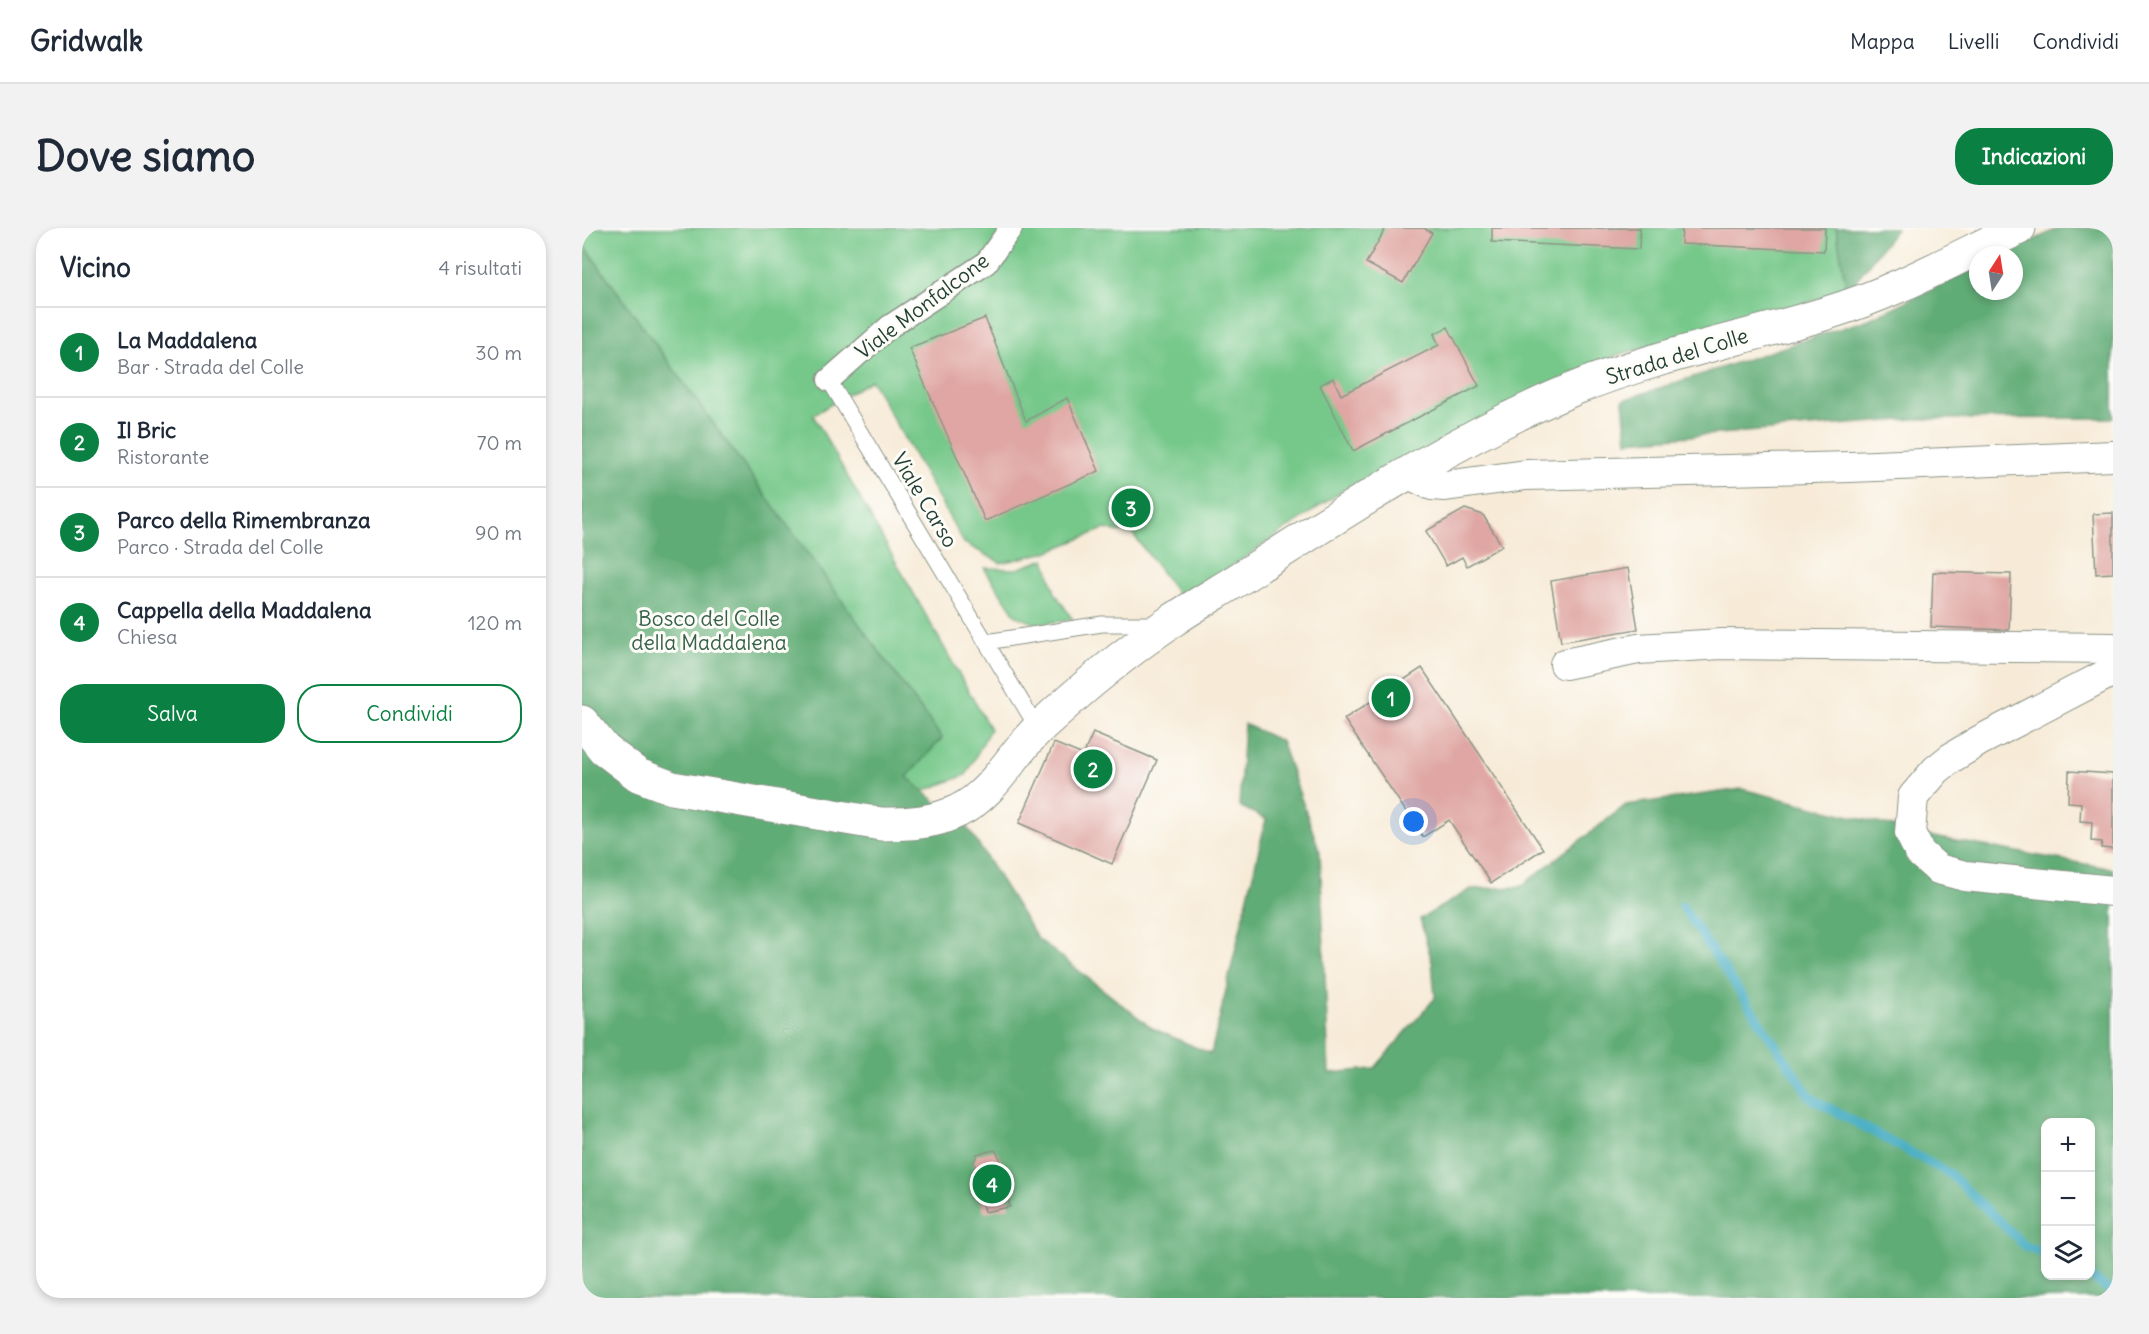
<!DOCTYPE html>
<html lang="it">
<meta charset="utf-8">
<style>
body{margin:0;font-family:Delius,sans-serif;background:#f2f2f3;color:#1f2937}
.controls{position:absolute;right:18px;bottom:18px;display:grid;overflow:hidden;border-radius:12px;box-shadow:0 3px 9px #0003}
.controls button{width:54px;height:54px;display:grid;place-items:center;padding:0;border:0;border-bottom:2px solid #e0e1e3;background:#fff;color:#1f2937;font:30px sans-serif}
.compass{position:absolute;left:1387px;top:18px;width:54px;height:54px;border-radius:50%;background:#fff;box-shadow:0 3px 9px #0003;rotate:12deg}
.you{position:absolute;left:832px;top:594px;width:21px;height:21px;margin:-15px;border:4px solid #fff;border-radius:50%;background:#1a73e8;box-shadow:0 0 0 9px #1a73e833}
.badge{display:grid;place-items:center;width:39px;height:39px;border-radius:50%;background:#0b8043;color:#fff;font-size:20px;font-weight:700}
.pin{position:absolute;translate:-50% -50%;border:3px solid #fff;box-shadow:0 2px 6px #0006}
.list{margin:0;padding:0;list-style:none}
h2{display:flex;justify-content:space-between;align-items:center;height:78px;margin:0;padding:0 24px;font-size:26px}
h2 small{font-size:20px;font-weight:400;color:#747a83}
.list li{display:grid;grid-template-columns:39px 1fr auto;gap:18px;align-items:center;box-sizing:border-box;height:90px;padding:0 24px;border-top:2px solid #e0e1e3}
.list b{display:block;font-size:22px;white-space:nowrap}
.list p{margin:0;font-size:20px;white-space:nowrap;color:#747a83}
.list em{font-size:20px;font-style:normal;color:#747a83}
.actions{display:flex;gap:12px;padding:18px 24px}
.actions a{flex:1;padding:14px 0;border:2px solid #0b8043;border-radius:24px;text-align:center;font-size:21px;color:#0b8043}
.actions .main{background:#0b8043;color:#fff}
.icon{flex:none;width:33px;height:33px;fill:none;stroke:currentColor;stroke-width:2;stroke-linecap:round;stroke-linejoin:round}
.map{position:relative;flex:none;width:1531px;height:1070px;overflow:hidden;border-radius:24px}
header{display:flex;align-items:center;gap:36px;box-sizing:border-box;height:84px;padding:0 30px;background:#fff;border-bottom:2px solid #e0e1e3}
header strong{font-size:28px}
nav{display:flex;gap:33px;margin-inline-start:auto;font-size:21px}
.intro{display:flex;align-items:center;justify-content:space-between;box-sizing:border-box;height:144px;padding:0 36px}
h1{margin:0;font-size:42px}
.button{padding:15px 27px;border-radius:24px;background:#0b8043;color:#fff;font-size:21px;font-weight:700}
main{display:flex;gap:36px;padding:0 36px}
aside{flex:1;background:#fff;border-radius:24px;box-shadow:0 3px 9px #0003}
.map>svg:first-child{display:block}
.green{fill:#76c88a;stroke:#4a825f;stroke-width:1.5}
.forest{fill:#60ac76;stroke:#407455;stroke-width:1.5;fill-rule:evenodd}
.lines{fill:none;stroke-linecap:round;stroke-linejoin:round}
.stream{stroke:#41aac1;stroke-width:9}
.building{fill:#dfa6a3}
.service-casing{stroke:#8b9486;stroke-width:17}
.pedestrian-casing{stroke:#8b9486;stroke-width:25}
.minor-casing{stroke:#8b9486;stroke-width:32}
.tertiary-casing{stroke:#8b9486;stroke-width:35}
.service{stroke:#fff;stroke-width:15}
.pedestrian{stroke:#fff;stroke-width:22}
.minor{stroke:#fff;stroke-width:30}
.tertiary{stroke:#fff;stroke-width:33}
.labels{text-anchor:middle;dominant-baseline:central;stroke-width:6;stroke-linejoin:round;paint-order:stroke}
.street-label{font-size:21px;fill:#1f3d34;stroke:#fdfcf7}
.park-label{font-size:21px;fill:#35604a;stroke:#fdfcf7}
</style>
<header>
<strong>Gridwalk</strong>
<nav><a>Mappa</a><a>Livelli</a><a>Condividi</a></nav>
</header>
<div class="intro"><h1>Dove siamo</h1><a class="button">Indicazioni</a></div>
<main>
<aside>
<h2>Vicino<small>4 risultati</small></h2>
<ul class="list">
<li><span class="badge">1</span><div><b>La Maddalena</b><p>Bar · Strada del Colle</p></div><em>30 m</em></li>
<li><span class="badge">2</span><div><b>Il Bric</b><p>Ristorante</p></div><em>70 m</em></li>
<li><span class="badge">3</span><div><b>Parco della Rimembranza</b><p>Parco · Strada del Colle</p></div><em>90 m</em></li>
<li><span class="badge">4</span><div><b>Cappella della Maddalena</b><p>Chiesa</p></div><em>120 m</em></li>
</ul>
<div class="actions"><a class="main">Salva</a><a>Condividi</a></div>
</aside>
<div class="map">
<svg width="1531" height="1070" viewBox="0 0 1531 1070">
<rect width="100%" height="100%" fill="#fdfcf7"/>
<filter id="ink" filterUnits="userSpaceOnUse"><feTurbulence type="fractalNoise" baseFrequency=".0167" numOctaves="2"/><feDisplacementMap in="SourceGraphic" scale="12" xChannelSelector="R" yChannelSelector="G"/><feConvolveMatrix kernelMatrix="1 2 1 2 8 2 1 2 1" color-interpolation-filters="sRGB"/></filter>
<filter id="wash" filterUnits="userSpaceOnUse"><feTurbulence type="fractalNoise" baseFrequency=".008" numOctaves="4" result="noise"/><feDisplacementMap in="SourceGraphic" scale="24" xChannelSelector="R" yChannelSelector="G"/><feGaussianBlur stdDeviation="1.35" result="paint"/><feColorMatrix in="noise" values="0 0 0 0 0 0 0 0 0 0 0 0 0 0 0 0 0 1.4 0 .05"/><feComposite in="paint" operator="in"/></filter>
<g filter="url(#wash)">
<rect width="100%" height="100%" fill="#f7ebd8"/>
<g class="green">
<path d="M0,0H1254L1265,64L1035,127L766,259L600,372L551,306L522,301L465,324L419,335L382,315L289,152L231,187L408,501L384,547L339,564L0,431Z"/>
<path d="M463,331L473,365L491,392L455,396L434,388L402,340L435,341Z"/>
</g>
<g class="forest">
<path d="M1254,0H1315L1265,64Z"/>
<path d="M1477,0H1531V190L1333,191L1045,213L1041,172L1287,91L1396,39V63H1432V27H1420Z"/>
<path d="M0,15L360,510L325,549L388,603L455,710L570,800L629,826L684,591L657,578L662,496L699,513L738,624L747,845L792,841L853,770L850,734L838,691L889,661L938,659L1044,577L1160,561L1352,609L1531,641V1070H0ZM1464,894H1508V1048H1464Z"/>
</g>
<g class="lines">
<g class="stream">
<path d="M1100,678L1229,870L1368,946L1443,1018L1464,1027"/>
<path d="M1508,1048L1531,1065"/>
</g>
</g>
<g id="blocks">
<g class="building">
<path d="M804,0H842L850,5L821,55L784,35Z"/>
<path d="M910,0H1058L1057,21L910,14Z"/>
<path d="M1100,0H1243L1242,23L1099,16Z"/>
<path d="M403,90L444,193L485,170L517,243L403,293L327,120Z"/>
<path d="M866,99L897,158L771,223L738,157L751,150L759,167L857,117L852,106Z"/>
<path d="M883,281L901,287L920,318L885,338L880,329L864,338L844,303Z"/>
<path d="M1531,285V345L1514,346L1511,286Z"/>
<path d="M1046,340L1056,401L979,414L969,353Z"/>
<path d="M1351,344L1429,346L1427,402L1349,399Z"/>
<path d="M840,440L961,621L909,655L867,592L841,609L762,491Z"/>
<path d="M511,505L575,532L530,636L437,595L472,515L501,527Z"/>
<path d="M1487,543L1531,546V621L1519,620L1520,614L1509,613L1510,594L1498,593L1499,575L1486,574Z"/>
<path d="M413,922L418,930L428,979L402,984L392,934L395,926Z"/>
</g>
</g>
</g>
<g filter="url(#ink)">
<use href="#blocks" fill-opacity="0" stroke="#8b9486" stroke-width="1.5"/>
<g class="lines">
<g class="service-casing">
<g id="service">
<path d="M247,152L456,501"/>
<path d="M404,414L520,396H576"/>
</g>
</g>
<g class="pedestrian-casing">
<path id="pedestrian" d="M247,152L307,99L404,35L429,0"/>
</g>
<g class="minor-casing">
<g id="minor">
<path d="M827,246L850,257L863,258L944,247L1269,239L1531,228"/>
<path d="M983,436L1056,421L1140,416L1531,420"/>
<path d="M1531,443L1397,513L1369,530L1354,542L1331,569L1328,605L1338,625L1356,641L1383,648L1531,663"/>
</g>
</g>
<g class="tertiary-casing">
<path id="tertiary" d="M0,494L22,521L56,547L90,560L299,596C326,596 352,595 376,583C412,566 430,525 458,499C500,460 544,424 591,392C618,374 647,358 674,340C777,274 880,207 994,160C1075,127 1161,111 1245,85C1312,65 1374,30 1437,0"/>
</g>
<use href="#service" class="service"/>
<use href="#pedestrian" class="pedestrian"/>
<use href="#minor" class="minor"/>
<use href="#tertiary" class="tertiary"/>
</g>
</g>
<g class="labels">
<g class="street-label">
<text transform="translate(340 78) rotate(-37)">Viale Monfalcone</text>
<text transform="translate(1095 128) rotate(-17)">Strada del Colle</text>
<text transform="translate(343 272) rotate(59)">Viale Carso</text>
</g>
<g class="park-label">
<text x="127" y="390">Bosco del Colle<tspan x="127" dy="24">della Maddalena</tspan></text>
</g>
</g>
</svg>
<div class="controls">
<button>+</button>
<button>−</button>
<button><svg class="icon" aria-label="layers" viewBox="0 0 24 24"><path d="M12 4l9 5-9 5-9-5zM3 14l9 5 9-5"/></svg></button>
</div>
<svg class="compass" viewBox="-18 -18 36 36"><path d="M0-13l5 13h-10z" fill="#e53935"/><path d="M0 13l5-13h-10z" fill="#747a83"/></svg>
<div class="you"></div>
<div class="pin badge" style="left:809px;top:470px">1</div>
<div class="pin badge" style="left:511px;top:541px">2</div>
<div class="pin badge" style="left:549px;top:280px">3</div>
<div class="pin badge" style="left:410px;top:956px">4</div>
</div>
</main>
